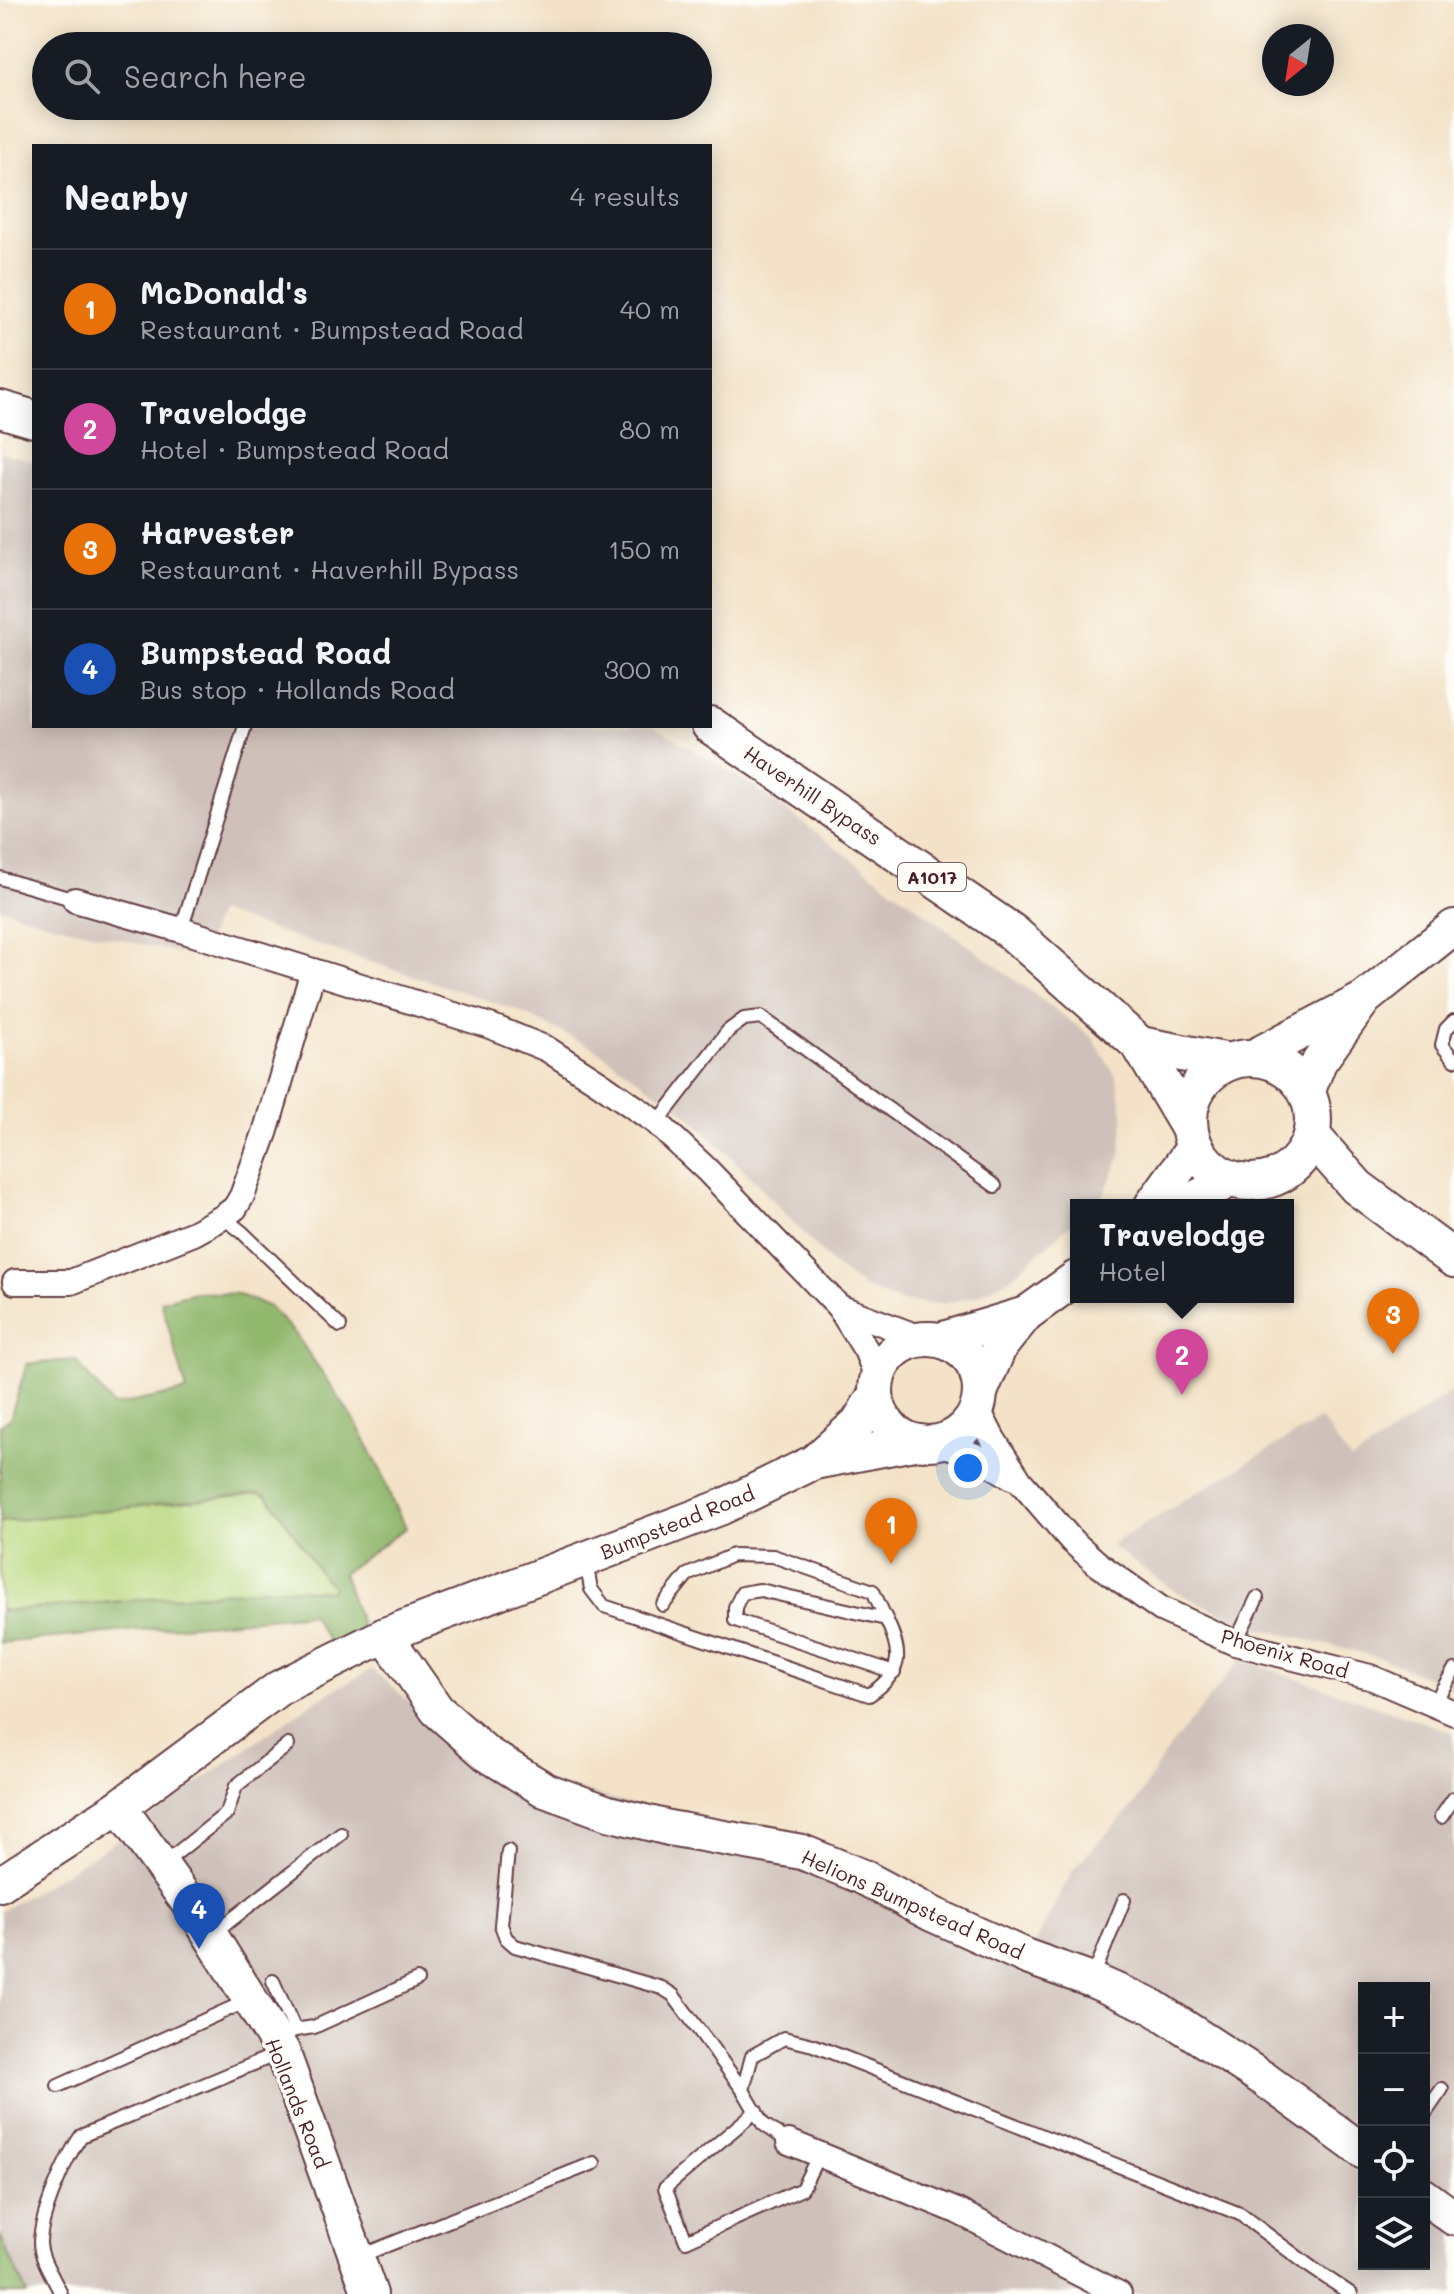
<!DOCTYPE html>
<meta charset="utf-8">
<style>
body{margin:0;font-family:Mali,sans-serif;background:#242831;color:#f1f3f6}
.controls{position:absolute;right:24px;bottom:24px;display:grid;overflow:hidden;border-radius:0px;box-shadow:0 4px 20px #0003}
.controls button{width:72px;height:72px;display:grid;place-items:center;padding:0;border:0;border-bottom:2px solid #363941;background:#171b24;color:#f1f3f6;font:40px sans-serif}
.compass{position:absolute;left:1262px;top:24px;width:72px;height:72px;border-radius:50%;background:#171b24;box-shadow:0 4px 20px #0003;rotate:210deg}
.you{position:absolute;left:968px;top:1468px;width:28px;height:28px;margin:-20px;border:6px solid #fff;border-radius:50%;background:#1a73e8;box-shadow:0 0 0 12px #1a73e833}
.badge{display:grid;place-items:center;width:52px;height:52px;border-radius:50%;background:#d1495b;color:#fff;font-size:26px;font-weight:700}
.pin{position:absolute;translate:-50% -66px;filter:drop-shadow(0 2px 4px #0008)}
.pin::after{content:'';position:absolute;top:42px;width:28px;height:24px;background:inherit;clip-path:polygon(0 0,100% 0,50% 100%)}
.popup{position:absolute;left:1070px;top:1199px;width:224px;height:104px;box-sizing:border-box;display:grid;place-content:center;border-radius:0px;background:#171b24;filter:drop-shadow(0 2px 6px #0005);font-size:26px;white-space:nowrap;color:#9ea1a6}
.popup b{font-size:30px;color:#f1f3f6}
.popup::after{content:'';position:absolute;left:50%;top:100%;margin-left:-16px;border:16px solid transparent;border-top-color:#171b24}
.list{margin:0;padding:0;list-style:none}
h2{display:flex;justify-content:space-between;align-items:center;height:104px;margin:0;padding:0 32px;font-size:34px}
h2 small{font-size:26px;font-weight:400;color:#9ea1a6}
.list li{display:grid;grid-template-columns:52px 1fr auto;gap:24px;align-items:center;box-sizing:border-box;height:120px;padding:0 32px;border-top:2px solid #363941}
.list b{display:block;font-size:30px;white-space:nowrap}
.list p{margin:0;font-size:26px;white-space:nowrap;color:#9ea1a6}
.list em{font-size:26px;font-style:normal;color:#9ea1a6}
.icon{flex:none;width:44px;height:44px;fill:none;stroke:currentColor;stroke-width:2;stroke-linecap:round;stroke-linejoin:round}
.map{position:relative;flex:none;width:1454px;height:2294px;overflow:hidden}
.search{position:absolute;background:#171b24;box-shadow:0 4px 20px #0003;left:32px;top:32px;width:680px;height:88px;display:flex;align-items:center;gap:20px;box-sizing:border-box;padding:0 28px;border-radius:44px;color:#9ea1a6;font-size:30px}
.panel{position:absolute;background:#171b24;box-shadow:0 4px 20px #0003;left:32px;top:144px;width:680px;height:584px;border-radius:0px}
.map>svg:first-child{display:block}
.industrial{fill:#cfc1ba;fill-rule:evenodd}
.green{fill:#b9d87f;stroke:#827c55;stroke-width:2}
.forest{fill:#92b86e;stroke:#6e6c4c;stroke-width:2}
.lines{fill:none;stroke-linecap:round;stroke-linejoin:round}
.lane-casing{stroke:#633c42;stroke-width:16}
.street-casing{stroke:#633c42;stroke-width:28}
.secondary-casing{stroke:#633c42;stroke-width:38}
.primary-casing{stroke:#633c42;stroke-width:40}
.lane{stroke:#fff;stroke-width:12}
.street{stroke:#fff;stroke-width:24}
.secondary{stroke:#fff;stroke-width:34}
.primary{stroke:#fff;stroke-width:36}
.labels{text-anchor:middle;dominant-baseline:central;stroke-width:7;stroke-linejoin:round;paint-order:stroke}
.shield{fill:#fdfcf7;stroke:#806168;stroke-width:2}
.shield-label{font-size:18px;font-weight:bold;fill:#4a1f2b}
.street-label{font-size:20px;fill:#4a1f2b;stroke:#fdfcf7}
</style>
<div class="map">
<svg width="1454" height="2294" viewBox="0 0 1454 2294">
<rect width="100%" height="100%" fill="#fdfcf7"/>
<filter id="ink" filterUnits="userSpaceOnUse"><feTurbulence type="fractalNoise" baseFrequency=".0125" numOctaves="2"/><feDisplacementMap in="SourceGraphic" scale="16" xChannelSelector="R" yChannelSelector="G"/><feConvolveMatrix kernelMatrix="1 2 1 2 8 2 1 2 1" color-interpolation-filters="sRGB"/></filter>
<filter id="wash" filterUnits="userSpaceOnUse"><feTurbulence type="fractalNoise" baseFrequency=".006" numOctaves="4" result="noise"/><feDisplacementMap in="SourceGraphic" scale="32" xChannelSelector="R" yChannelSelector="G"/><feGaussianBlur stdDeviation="1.8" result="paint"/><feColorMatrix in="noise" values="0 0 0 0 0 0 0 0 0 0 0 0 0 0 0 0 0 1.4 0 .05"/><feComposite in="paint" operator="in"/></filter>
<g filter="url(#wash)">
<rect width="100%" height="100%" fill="#f3e2c7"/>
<g class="industrial">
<path d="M0,452L34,462V726H654L756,788L1092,1037L1117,1078L1123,1113L1121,1155L1103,1196L1093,1205H1076V1220L1009,1279L979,1295L943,1304L902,1302L864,1288L833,1265L746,1172L685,1112L594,1048L517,1010L218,912L202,958L48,923L0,908Z"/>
<path d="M1454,1390V1688L1381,1658L1246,1625L1173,1590L1110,1545L1321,1419L1351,1461Z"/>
<path d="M1241,1659L1454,1733V2294H27L0,2235V1912L101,1851L318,1699L372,1669L476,1761L802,1852L1027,1957L1075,1867L1135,1804L1165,1753ZM1364,1988H1424V2264H1364Z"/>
</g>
<path class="green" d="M259,1493L267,1496L275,1505L323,1577L334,1586L331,1591L278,1588L6,1611L0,1610V1522Z"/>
<g class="forest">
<path d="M195,1292L237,1294L270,1307L296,1335L356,1423L382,1473L392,1501L406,1528L343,1573L363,1631L333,1649L311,1614L0,1643V1610L6,1611L278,1588L331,1591L333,1586L323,1577L275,1505L267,1496L259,1493L0,1522V1425L10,1418L27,1364L75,1360L113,1406L187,1391L161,1301Z"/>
<path d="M0,2235L27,2294H0Z"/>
</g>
</g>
<g filter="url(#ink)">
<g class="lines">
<g class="lane-casing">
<g id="lane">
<path d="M0,878L75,900"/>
<path d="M181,930L245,726"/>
<path d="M1454,1021L1446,1029L1442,1045L1454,1060"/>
<path d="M657,1123L728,1031L744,1019L761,1017L995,1186"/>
<path d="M223,1217L242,1232L340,1326"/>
<path d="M586,1562L591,1589L604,1606L869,1695C903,1672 903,1654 886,1619L760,1590L742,1593L735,1607V1620L894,1672"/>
<path d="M663,1605L687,1575L733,1555L773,1556L873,1591L886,1619"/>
<path d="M1235,1643L1257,1598"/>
<path d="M1434,1703L1454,1670"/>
<path d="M1441,1817L1454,1798"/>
<path d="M508,1851L501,1925L506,1938L515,1946L662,1988L673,1995L743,2090"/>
<path d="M163,1864L227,1813L236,1786L288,1745"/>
<path d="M213,1934L341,1834"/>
<path d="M1093,1977L1124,1900"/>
<path d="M273,1981L295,2030L288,2033"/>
<path d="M295,2030L314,2027L417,1980"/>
<path d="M58,2086L247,2001"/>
<path d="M756,2111L665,2188L686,2241L802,2189L819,2154"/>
<path d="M1424,2115L1442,2089"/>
<path d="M789,2142L763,2124L743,2090L752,2056L784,2038L813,2045L1240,2214L1312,2268L1351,2294"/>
<path d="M360,2256L594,2163"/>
<path d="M61,2294C54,2278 40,2259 40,2242C41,2213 65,2159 81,2136L282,2052"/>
</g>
</g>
<g class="street-casing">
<g id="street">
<path d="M75,900L181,930L490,1026L547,1049L601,1084L657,1123L707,1170L839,1307L866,1350L878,1379"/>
<path d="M15,1282H71L194,1233L223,1217L235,1208L242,1196L265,1133L313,971"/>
<path d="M839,1307L923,1339"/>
<path d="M977,1408L993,1439L1020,1481L1072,1541L1098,1564L1161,1609L1235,1643L1370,1677L1454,1713"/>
<path d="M937,1442L976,1456L1014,1478"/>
<path d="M789,2142L957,2211L1119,2294"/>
</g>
</g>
<g class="secondary-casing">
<g id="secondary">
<path d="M1251,1058L1364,999L1454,927"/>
<path d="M1307,1093L1319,1062L1362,1002"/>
<path d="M1152,1205L1194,1147"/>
<path d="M1183,1205L1230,1180"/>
<circle cx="928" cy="1391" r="52"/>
<path d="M940,1340L1026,1314L1076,1278"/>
<path d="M981,1390L999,1348L1026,1314"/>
<path d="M814,1462L919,1442"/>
<path d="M385,1635L437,1710L487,1754L545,1790L608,1813L669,1828L802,1852L863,1877L932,1914L1027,1957L1092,1980L1153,2007L1264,2079L1364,2152"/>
<path d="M119,1807L201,1920L282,2051L370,2294"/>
<path d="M0,1884L119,1807L279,1688L385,1635L722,1507L814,1462L858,1423L876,1394"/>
<path d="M1424,2196L1454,2218"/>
</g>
</g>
<g class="primary-casing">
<g id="primary">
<path d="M0,409L34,419"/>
<path d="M710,725L1012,932L1140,1045L1188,1126"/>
<path d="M1140,1045L1229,1062"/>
<circle cx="1251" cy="1120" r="62"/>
<path d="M1312,1136L1357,1187L1454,1259"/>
</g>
</g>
<use href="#lane" class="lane"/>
<use href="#street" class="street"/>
<use href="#secondary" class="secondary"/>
<use href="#primary" class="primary"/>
</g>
</g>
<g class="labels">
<rect class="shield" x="898" y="863" width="68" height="28" rx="6"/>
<g class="shield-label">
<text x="932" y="877">A1017</text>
</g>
<g class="street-label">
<text transform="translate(813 795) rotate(34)">Haverhill Bypass</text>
<text transform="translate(677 1522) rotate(-22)">Bumpstead Road</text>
<text transform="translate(1285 1653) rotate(16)">Phoenix Road</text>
<text transform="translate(913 1904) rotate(24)">Helions Bumpstead Road</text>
<text transform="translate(298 2103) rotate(68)">Hollands Road</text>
</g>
</g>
</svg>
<div class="controls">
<button>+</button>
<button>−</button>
<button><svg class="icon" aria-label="locate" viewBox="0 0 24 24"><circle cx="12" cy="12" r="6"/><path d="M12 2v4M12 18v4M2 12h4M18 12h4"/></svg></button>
<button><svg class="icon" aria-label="layers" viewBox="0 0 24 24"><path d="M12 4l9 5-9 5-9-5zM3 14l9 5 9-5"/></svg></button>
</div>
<svg class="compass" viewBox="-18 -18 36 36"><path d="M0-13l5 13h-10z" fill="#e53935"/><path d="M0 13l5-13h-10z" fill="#9ea1a6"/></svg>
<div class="you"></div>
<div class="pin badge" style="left:891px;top:1564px;background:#e8710a">1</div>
<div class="pin badge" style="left:1182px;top:1395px;background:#d1479c">2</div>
<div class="popup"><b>Travelodge</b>Hotel</div>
<div class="pin badge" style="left:1393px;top:1354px;background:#e8710a">3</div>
<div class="pin badge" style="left:199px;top:1949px;background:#1a4fb4">4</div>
<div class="search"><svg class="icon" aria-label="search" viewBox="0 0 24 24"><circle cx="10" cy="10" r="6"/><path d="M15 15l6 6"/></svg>Search here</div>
<section class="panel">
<h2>Nearby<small>4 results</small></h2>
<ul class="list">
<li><span class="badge" style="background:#e8710a">1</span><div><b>McDonald's</b><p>Restaurant · Bumpstead Road</p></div><em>40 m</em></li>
<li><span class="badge" style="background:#d1479c">2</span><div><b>Travelodge</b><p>Hotel · Bumpstead Road</p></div><em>80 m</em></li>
<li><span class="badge" style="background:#e8710a">3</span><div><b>Harvester</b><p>Restaurant · Haverhill Bypass</p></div><em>150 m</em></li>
<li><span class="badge" style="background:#1a4fb4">4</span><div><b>Bumpstead Road</b><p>Bus stop · Hollands Road</p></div><em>300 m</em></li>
</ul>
</section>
</div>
